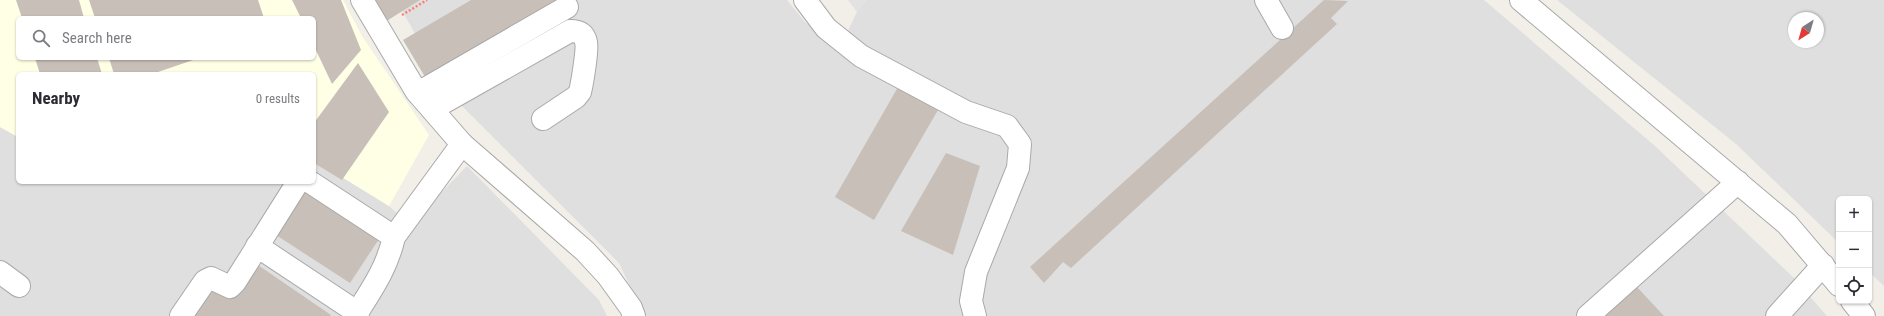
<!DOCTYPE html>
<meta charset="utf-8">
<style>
body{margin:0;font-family:"Roboto Condensed",sans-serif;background:#f7f7f7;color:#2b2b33}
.controls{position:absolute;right:12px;bottom:12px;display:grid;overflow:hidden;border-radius:6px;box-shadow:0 1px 3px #0004}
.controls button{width:36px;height:36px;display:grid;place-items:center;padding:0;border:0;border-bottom:1px solid #e1e1e2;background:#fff;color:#2b2b33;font:20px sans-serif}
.compass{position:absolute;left:1788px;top:12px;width:36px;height:36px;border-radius:50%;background:#fff;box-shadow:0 1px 3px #0004;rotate:217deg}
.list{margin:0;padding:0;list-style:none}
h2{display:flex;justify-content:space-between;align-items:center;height:52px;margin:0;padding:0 16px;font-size:17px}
h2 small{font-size:13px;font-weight:400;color:#7c7c81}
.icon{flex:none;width:22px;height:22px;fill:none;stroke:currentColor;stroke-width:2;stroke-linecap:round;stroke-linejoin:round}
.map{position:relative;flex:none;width:1884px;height:316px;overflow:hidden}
.search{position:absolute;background:#fff;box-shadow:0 1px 3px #0004;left:16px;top:16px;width:300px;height:44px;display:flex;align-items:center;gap:10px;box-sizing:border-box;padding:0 14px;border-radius:6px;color:#7c7c81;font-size:15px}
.panel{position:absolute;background:#fff;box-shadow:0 1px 3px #0004;left:16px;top:72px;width:300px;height:112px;border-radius:6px}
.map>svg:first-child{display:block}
.residential{fill:#e0dfdf;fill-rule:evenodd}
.education{fill:#ffffe5;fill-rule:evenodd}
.parking{fill:#e2e2e2}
.building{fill:#c7bfb8}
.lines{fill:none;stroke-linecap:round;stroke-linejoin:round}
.minor-casing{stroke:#a9a9a9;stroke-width:24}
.path{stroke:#fa8072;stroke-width:2.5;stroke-dasharray:2 2;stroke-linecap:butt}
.minor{stroke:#fff;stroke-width:22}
</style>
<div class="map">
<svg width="1884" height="316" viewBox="0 0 1884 316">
<rect width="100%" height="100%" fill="#f2efe9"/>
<g class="residential">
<path d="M396,0H787L805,22L840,47L857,12L866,0H1484L1655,146L1794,278L1827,316H644L619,263L448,92Z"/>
<path d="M1557,0H1884V286L1869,272V199H1839V243L1736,144ZM1794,18H1818V42H1794Z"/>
<path d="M0,127L18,137V182H314V160L389,206L410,225L467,166L599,300L607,316H0Z"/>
</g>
<path class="education" d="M0,0H343L362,36L429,135L389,206L314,160V74H18V137L0,127ZM18,18H314V58H18Z"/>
<path class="parking" d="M848,0H866L857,12Z"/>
<g class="building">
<path d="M16,0H79L84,18H22Z"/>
<path d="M89,0H258L264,18H95Z"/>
<path d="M292,0H341L361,50L332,84L314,46V18H301Z"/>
<path d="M371,0H420L385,22Z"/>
<path d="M471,0H567L428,82L403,40Z"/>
<path d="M1324,0L1348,1L1331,18L1337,24L1071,268L1063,262L1044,283L1030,267Z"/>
<path d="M35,58H97L102,74H40Z"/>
<path d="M109,58H199L158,72V74H114Z"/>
<path d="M358,63L389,112L342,180L314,163V123Z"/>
<path d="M898,87L938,110L874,220L835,197Z"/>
<path d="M946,153L980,166L953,255L901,231Z"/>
<path d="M306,185L381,236L350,283L276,235Z"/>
<path d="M255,263L331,315L330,316H192L214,286L231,298Z"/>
<path d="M1636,286L1664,316H1604Z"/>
</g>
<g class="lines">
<g class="minor-casing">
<g id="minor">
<path d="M362,0L416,91L462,144L585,251L608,276L631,308L634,316"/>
<path d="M805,0L826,28L861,56L966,112L1007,126L1020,144L1018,168L976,272L971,301L975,316"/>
<path d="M1266,0L1282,28"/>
<path d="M1521,0L1787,224L1839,285"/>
<path d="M418,93L567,7"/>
<path d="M432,109L570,31C578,31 584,33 586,42C588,49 582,84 580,92L576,97L543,119"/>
<path d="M310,182L394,237"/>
<path d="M257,246L358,313"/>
<path d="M0,272L19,286"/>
<path d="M1852,301L1864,316"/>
<path d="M181,316L205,281L211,278L230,287L235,282L298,182"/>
<path d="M355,316C372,289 387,268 394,237L462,144"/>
<path d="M1588,316L1738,182"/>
<path d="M1777,316L1823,265"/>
</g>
</g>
<path class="path" d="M402,15L427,0"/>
<use href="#minor" class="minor"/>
</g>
</svg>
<div class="controls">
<button>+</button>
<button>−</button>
<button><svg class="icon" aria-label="locate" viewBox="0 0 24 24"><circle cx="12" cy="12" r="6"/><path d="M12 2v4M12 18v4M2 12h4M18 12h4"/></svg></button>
</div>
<svg class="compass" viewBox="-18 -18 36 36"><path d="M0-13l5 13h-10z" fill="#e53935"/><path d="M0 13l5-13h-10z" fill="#7c7c81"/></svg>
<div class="search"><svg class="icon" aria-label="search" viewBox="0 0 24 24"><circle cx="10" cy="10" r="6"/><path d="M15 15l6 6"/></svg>Search here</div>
<section class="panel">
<h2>Nearby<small>0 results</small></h2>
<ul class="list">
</ul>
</section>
</div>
